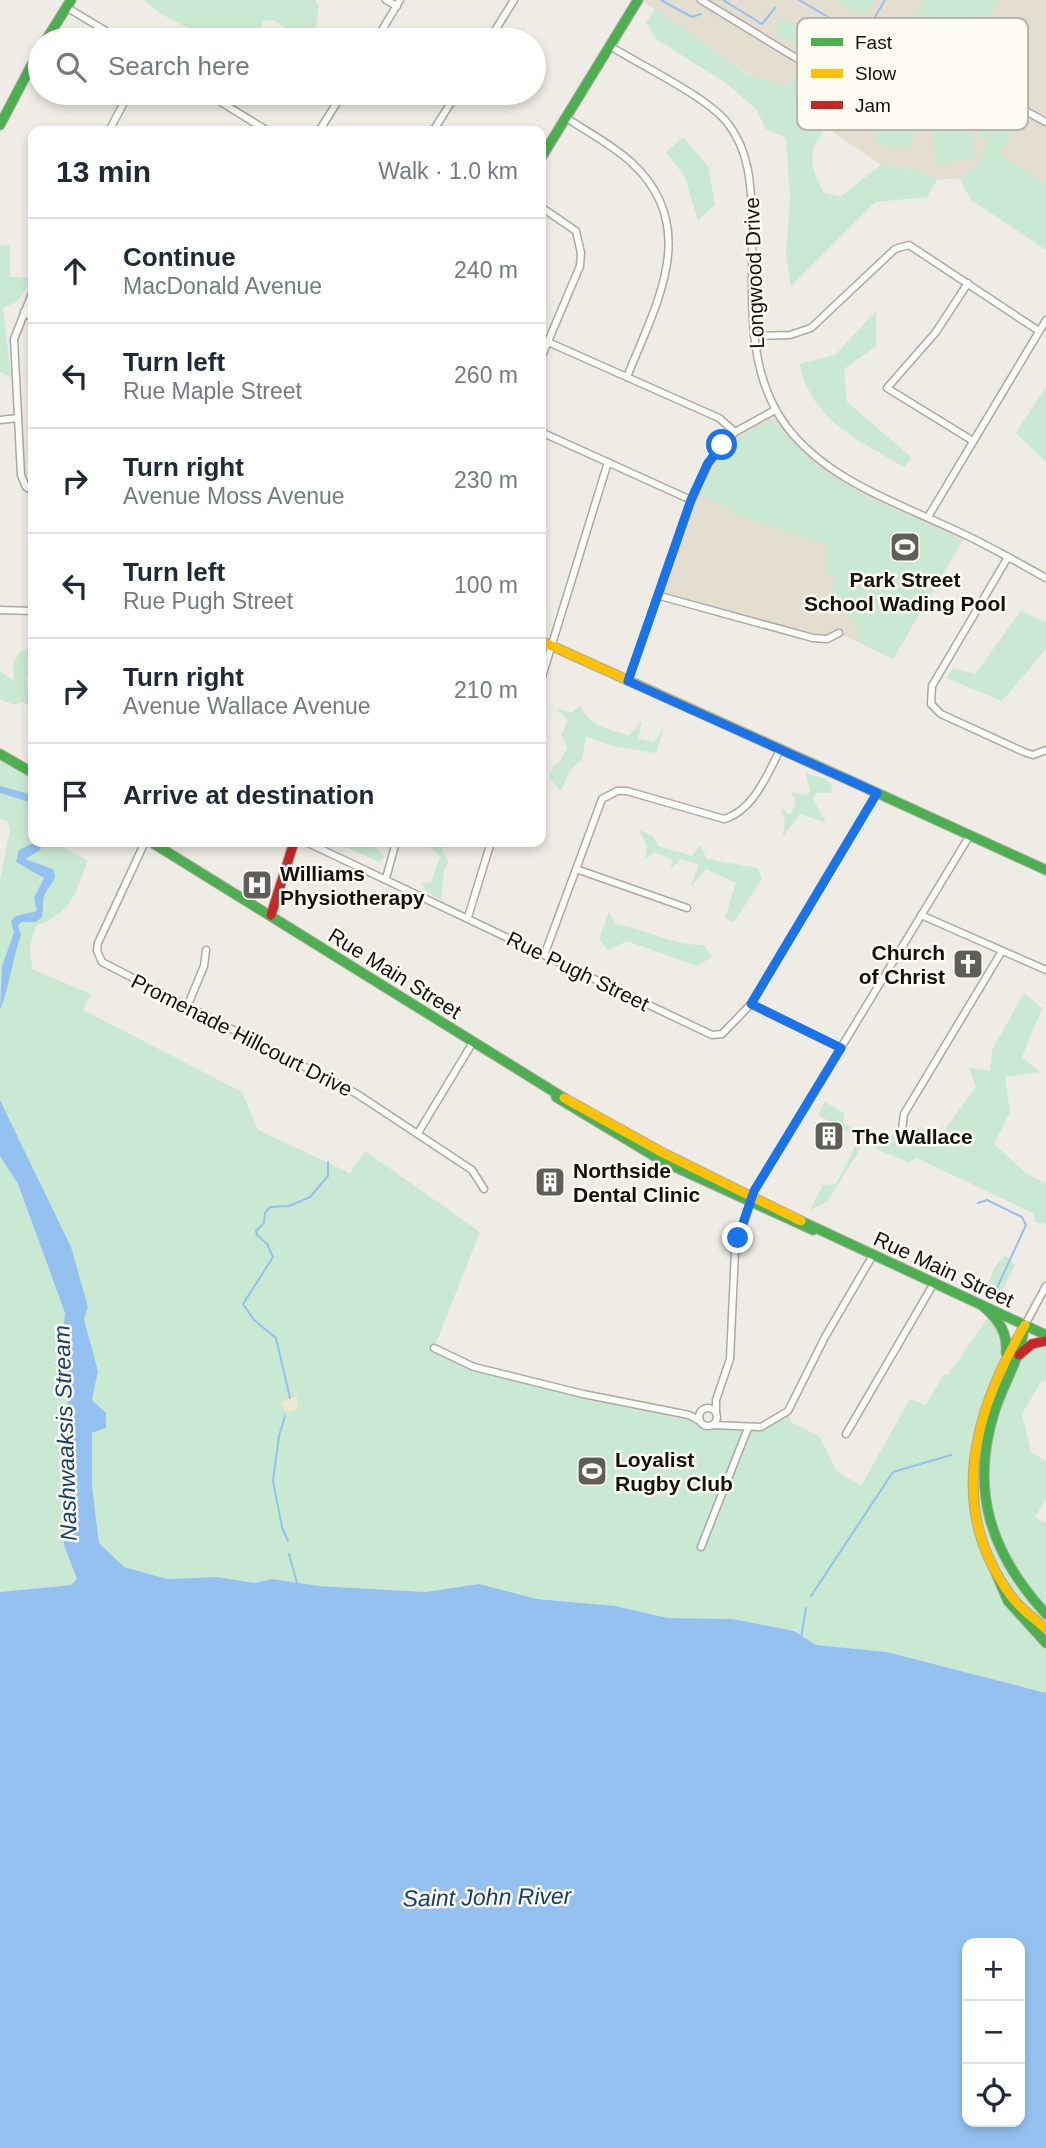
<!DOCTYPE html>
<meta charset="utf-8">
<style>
body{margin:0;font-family:Arial,sans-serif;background:#f6f6f7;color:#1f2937}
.controls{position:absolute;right:21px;bottom:21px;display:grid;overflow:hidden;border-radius:14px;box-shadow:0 4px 10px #0003}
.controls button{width:63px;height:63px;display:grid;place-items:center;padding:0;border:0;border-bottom:2px solid #e0e1e3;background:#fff;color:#1f2937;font:35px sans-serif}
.stop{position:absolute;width:21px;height:21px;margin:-16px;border:5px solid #1a73e8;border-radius:50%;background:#fff}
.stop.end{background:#1a73e8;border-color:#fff;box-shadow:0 2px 7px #0008}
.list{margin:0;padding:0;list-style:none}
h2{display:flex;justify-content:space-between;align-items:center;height:91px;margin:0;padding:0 28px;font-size:30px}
h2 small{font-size:23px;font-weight:400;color:#747a83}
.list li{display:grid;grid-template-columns:46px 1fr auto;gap:21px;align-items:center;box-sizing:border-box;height:105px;padding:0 28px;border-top:2px solid #e0e1e3}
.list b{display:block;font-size:26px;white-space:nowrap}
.list p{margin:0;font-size:23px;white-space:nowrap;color:#747a83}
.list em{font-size:23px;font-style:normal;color:#747a83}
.icon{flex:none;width:38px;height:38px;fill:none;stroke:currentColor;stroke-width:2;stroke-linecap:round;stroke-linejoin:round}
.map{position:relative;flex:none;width:1046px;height:2148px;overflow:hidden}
.search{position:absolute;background:#fff;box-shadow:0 4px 10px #0003;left:28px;top:28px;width:518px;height:77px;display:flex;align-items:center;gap:18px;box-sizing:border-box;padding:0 24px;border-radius:38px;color:#747a83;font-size:26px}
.panel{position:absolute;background:#fff;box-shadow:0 4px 10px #0003;left:28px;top:126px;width:518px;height:721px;border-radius:14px}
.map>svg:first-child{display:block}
.education{fill:#e4ded0}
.green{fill:#cae9d2}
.sand{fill:#eee8d0}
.water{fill:#95c1f1;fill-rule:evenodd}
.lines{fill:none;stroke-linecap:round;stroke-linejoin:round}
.stream{stroke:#95c1f1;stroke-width:2}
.street-casing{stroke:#aba9a4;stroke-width:9}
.fast-casing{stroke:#aba9a4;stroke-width:11}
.slow-casing{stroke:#aba9a4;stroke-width:11}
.jam-casing{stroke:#aba9a4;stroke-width:11}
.street{stroke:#fcfcfb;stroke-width:6}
.fast{stroke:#4caf50;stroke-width:9}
.slow{stroke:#ffc107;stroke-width:9}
.jam{stroke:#c62828;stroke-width:9}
.route{stroke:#1a73e8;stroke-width:9}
.labels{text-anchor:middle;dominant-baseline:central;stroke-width:5;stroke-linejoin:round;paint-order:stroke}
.street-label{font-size:21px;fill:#13110c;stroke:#fefbf2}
.poi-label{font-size:21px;font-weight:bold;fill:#13110c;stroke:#fefbf2;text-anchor:start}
.water-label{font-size:23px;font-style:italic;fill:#14406e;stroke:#fefbf2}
.key{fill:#fefbf2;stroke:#b8b5ad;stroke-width:2}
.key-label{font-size:19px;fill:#13110c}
</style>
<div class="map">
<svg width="1046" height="2148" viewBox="0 0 1046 2148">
<rect width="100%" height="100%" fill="#eeece4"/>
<g class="education">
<path d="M641,0H1046V192L982,176L937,180L919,170L881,165Z"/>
<path d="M775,410L788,429L834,471L966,535L893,659L839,633L827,639L660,596L691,500L708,463L735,432Z"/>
</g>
<g class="green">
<path d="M144,0H315L319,5L316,31L318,40H302L274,20L263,21L258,40H212L161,14Z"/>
<path d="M834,0H874L863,17Z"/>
<path d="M923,0H1000L965,56L909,23Z"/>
<path d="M655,9L749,75L787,87L798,72L829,92L836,116C810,146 804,157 824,193L841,196L881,165L919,170L937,180L927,197L875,202L791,286L786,254L790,197L786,138L766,129L756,109L726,83L656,39L646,22Z"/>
<path d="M782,18L826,43H864L888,38L892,62L885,67L853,59L824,62L774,32Z"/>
<path d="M842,96C867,96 897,109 918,123L910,148L876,144L877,135L848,116Z"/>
<path d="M996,101L1016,104L1020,121L1000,152L1008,160L1046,184V250L971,200L959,178L979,166L981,151L990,139L979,140L976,121L988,119L991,137L1000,123Z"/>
<path d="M968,119L975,158L937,165L930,126Z"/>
<path d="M683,137L708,166L715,205L698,220L685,177L666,152Z"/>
<path d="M10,245V277H33L18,301L3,308L11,377L0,372V246Z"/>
<path d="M876,311V346L844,369L847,402L912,458L904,467C856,438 814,423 799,364L835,355Z"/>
<path d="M1046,387V462L1016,433Z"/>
<path d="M773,420C826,490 888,504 962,540L893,659L858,641L856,623L841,613L825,612L836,576L825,573L827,551L831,547L732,513L731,509L701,496C715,461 737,433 773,420Z"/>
<path d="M1021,611L1046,622V649L1002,701L947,678L953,668L975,674Z"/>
<path d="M33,650V667L26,678L28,694H33V718L28,715L29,706L23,702L14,705L0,699V671L14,681L13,663L20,651Z"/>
<path d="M580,705C589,727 608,729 629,735L642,721L638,739L654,742L664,728L656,753L612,746L586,736L582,759L570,770L561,791L549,778L553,766L559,763L568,747L561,736L568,720L556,708L571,713Z"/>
<path d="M0,754L33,773V842H60L64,848L88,860C75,894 73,912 36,926L30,946L32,969L91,994L83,1010L242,1092L258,1130L350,1173L365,1151L480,1232L434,1348L474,1367L689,1415L706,1426L761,1427L788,1411L791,1422L819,1436L837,1471L861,1486L910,1399L926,1405L944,1374L948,1375L991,1313L1000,1323L1005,1356L1017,1358L1032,1344L1036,1349L1046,1347V1382L1042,1380L1022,1414L1031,1452L1046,1461V1499L1035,1517L1046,1523V1693L887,1652L816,1645L794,1631L733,1619L668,1618L614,1606L537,1599L479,1584L425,1592L319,1586L272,1579L255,1583L217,1577L167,1579L124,1567L99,1544L92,1486V1433L106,1428L92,1401L98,1371L84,1319L88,1307L71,1247L0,1100V879L10,829L7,821L0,819Z"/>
<path d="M806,773L826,779L833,787L830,793H816L813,800L827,823L800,814L782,838L785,822L781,808L790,815L796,803L791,792L807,795L810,792Z"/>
<path d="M639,830L653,836L658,846L692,856L700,845L707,859L758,868L762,879L734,922L725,918L736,883L706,869L691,886L699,864L681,859L670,869L673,860L654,852L645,860L647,845Z"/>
<path d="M342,842H375L373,847L385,856L379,862L341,845Z"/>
<path d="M431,842H446L442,850L449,863L444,869L441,900L425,890L422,883L431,882L440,857L429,845Z"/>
<path d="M609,912L615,924C646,929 674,946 704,945L712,957L697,966L627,941L608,950L599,939Z"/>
<path d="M1024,993L1042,1008L1022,1057L1040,1072L1005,1077L1010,1112L994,1144L1028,1175L1046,1183V1224L1035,1222L1033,1213L917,1158L909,1162L863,1144L827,1202L810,1210L823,1185L836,1184L859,1138L818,1115L825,1102L844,1113L843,1123L872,1136L879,1132L908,1140L917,1128L942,1133L976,1087L969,1068L990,1071L992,1050Z"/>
<path d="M429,995L444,1005L449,1002L442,1013L424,1003Z"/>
<path d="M0,1156L18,1184L65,1313L60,1363L68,1401L66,1445L72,1459L62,1509L77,1579L71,1585L0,1592Z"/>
<path d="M1005,1255L1015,1265L1000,1294L993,1298L986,1290L994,1268Z"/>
</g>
<path class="sand" d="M297,1396L298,1407L292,1412L285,1411L280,1402Z"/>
<g class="water">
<path d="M0,786L33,795V803L0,793Z"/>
<path d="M35,842H44L40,850L25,859L53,869C59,881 49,884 45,894C42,900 44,909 42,917L36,922H21L18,926L21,935C12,960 10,985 0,1010L2,966L14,933L11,921L16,916L37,911L34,898L44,878L16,862L19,850Z"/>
<path d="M0,1100L71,1247L88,1307L84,1319L98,1371L92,1400L106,1413V1428L92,1433V1486L99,1543L124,1567L167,1579L217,1577L255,1583L272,1579L319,1586L425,1592L479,1584L537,1599L615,1606L668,1618L733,1619L779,1628L794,1631L816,1645L887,1652L1046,1693V2148H0V1592L71,1585L77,1579L64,1545L62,1509L72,1459L66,1445L68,1401L60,1363L65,1313L18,1184L0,1156ZM967,1943H1020V2122H967Z"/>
</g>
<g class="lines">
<g class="stream">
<path d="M661,0L692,17L701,14"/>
<path d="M723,0L762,24L775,8"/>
<path d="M799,0L859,35L867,30L885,0"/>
<path d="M978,1203L987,1200L1022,1217L1026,1225L995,1292"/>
<path d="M290,1398L276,1338L254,1320L243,1304L273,1257L267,1244L257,1235L256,1231L264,1223L265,1213L270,1207L289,1206L310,1197L328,1176V1162"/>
<path d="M285,1416L279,1436L273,1481L282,1527L288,1541"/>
<path d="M289,1554L297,1583"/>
<path d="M811,1596L893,1472L951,1455"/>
<path d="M801,1638L806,1608"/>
</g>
<g class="street-casing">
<g id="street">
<path d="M386,0L397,6"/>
<path d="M701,0L875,106L918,114L1007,101L1046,122"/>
<path d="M66,7L121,40"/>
<path d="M376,40L400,0"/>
<path d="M489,40L514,0"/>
<path d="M610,46C640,65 710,98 729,125C749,152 751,184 752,216C754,286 742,368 787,427C828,481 898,503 957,531C988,545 1017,562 1046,578"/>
<path d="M206,93L268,131"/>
<path d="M565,117C587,132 613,145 632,163C702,228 655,306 627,377"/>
<path d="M109,131L129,93"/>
<path d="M319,131L343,93"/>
<path d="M433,131L457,93"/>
<path d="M541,207L576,231L581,253L580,266L541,358"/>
<path d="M968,283L936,332L887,388L973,441"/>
<path d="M33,291L14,339L21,475L26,487L33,491"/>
<path d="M24,312L33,318"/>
<path d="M754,336L790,335L811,328L895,249L909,245L1039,331"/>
<path d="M548,342L719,418L735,432"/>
<path d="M0,420L18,418"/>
<path d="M541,432L691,500"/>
<path d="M928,517L1046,320"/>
<path d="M1008,557L932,686L931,704L941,714L1024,752L1033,755L1046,750"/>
<path d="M660,596L813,638L827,639L839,633"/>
<path d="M0,610L33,611"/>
<path d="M541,680L608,462"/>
<path d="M628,681L691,500L708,463L735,432L775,410"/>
<path d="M145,842L98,943L97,951L102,962L357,1094L472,1170L484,1189"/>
<path d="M306,842L712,1035L722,1034L751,1004L841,1048"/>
<path d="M576,869L687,908"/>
<path d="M386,878L396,842"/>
<path d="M921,915L1046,970"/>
<path d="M468,917L491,842"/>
<path d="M545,953L602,799L617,791H627L724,819C753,811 767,775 780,750"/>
<path d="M751,1004L877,793"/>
<path d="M187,1007L204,966L206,950"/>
<path d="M902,1130L904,1114L1002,951"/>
<path d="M418,1133L473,1042"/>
<path d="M1025,1325L1046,1286"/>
<path d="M434,1348L474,1367L583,1394L689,1415L700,1421"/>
<circle cx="708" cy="1417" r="9"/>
<path d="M716,1413V1400L730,1359L735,1251L754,1191L970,835"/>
<path d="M712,1425L761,1427L788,1411L825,1337L873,1255"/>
<path d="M846,1434L934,1283"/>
<path d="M701,1547L748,1428"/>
</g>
</g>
<g class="fast-casing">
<g id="fast">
<path d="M46,40L71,0"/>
<path d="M0,125L40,49"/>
<path d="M541,158L638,0"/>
<path d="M0,754L33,773"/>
<path d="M840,776L1046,870"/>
<path d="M151,842L564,1098"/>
<path d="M556,1097L664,1162L813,1230"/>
<path d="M801,1221L1046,1335"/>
<path d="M983,1306C998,1319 1008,1332 1006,1353"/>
<path d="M1024,1329C1020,1359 1004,1382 995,1410C969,1490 991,1554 1046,1614"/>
<path d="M996,1573L1008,1601L1046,1643"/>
</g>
</g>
<g class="slow-casing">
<g id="slow">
<path d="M541,641L840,776"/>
<path d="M564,1098L665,1154L801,1221"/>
<path d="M1025,1325C974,1411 946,1508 1011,1596C1020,1609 1035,1619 1046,1629"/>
</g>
</g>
<g class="jam-casing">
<g id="jam">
<path d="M271,915L294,842"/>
<path d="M1019,1355L1032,1344L1046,1341"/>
</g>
</g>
<use href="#street" class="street"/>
<use href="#fast" class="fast"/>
<use href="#slow" class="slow"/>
<use href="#jam" class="jam"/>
</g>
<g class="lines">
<path class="route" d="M722,445L708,463L691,500L628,681L877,793L751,1004L841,1048L754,1191L738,1238"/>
</g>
<defs>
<g id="stadium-square" transform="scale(1.575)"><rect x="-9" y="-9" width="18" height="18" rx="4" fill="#605e58" stroke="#fefbf2"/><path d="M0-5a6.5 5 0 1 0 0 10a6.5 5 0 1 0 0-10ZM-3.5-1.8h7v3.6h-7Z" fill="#fff"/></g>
<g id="hospital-square" transform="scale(1.575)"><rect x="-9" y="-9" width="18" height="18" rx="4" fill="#605e58" stroke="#fefbf2"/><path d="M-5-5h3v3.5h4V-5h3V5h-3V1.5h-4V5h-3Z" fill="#fff"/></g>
<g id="church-square" transform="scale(1.575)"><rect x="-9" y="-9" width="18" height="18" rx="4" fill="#605e58" stroke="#fefbf2"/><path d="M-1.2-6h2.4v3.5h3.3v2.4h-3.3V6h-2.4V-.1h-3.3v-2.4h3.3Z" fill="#fff"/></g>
<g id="building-square" transform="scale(1.575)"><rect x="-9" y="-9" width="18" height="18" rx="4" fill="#605e58" stroke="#fefbf2"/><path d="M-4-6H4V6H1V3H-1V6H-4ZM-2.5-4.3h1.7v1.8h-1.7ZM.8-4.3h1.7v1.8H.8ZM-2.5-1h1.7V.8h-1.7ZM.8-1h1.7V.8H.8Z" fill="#fff"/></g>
</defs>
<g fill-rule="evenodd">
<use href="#stadium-square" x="905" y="547"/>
<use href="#hospital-square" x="257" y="885"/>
<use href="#church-square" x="968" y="964"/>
<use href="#building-square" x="829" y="1136"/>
<use href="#building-square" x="550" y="1182"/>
<use href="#stadium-square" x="592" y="1471"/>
</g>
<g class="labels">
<g class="street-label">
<text transform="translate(754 273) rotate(-92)">Longwood Drive</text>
<text transform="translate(578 971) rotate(26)">Rue Pugh Street</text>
<text transform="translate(395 973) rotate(32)">Rue Main Street</text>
<text transform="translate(242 1035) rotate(27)">Promenade Hillcourt Drive</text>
<text transform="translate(944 1269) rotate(25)">Rue Main Street</text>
</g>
<g class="poi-label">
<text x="905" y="579" text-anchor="middle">Park Street<tspan x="905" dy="24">School Wading Pool</tspan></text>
<text x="280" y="873">Williams<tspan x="280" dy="24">Physiotherapy</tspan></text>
<text x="945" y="952" text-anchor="end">Church<tspan x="945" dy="24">of Christ</tspan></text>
<text x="852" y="1136">The Wallace</text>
<text x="573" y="1170">Northside<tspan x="573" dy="24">Dental Clinic</tspan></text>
<text x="615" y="1459">Loyalist<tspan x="615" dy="24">Rugby Club</tspan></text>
</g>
<g class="water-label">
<text transform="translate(65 1433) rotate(-92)">Nashwaaksis Stream</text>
<text transform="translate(487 1897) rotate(-1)">Saint John River</text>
</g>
</g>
<rect x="797" y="18" width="231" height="112" rx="10" class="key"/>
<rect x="811" y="38" width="32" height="8" fill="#4caf50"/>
<rect x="811" y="69" width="32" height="9" fill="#ffc107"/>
<rect x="811" y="101" width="32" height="8" fill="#c62828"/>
<g class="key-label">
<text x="855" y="49">Fast</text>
<text x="855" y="80">Slow</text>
<text x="855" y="112">Jam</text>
</g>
</svg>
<div class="controls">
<button>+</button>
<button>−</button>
<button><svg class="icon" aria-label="locate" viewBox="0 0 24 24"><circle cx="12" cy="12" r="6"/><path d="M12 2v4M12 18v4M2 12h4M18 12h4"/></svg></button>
</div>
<div class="stop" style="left:722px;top:445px"></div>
<div class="stop end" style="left:738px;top:1238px"></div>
<div class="search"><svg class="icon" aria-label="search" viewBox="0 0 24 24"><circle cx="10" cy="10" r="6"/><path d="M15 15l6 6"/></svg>Search here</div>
<section class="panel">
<h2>13 min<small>Walk · 1.0 km</small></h2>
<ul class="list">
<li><svg class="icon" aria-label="ahead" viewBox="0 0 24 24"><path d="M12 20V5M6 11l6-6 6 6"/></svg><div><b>Continue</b><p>MacDonald Avenue</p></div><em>240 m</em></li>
<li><svg class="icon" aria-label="left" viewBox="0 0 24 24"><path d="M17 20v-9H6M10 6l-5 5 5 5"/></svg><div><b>Turn left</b><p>Rue Maple Street</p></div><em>260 m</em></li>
<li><svg class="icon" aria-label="right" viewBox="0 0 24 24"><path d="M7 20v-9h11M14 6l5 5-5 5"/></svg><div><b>Turn right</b><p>Avenue Moss Avenue</p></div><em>230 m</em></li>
<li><svg class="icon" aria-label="left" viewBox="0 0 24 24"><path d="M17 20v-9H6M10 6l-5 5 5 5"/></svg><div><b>Turn left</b><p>Rue Pugh Street</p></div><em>100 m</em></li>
<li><svg class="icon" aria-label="right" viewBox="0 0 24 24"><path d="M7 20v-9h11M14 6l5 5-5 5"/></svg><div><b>Turn right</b><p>Avenue Wallace Avenue</p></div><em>210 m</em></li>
<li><svg class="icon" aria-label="arrive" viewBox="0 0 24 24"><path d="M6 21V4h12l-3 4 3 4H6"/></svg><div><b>Arrive at destination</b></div></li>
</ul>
</section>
</div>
